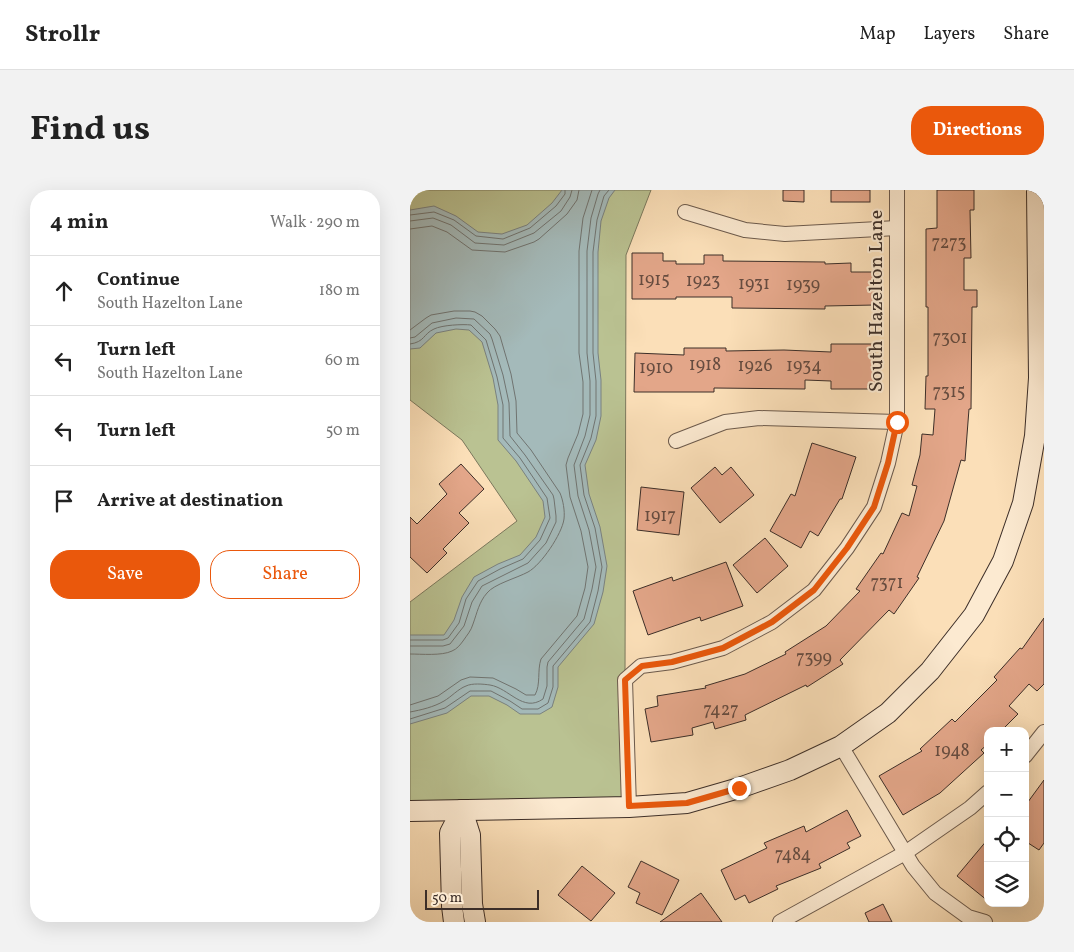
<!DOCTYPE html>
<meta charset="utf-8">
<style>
body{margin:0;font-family:Vollkorn,serif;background:#f2f2f2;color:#222}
.controls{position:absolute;right:15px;bottom:15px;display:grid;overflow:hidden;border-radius:10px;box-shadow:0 5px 20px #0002}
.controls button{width:45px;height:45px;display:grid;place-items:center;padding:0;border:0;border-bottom:1px solid #e0e0e0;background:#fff;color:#222;font:25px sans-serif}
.scale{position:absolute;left:15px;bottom:12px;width:114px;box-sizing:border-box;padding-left:5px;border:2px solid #3c2e28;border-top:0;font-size:14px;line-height:18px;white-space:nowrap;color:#3c2e28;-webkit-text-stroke:4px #fcead1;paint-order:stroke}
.stop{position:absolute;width:15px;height:15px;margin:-11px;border:4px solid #ea580c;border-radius:50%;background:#fff}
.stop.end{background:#ea580c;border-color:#fff;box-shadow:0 1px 5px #0008}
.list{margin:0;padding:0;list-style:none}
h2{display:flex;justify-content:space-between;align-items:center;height:65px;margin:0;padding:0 20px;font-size:21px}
h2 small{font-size:16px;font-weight:400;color:#767676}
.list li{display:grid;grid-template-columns:32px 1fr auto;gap:15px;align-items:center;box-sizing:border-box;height:70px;padding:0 20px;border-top:1px solid #e0e0e0}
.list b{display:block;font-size:19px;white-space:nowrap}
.list p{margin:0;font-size:16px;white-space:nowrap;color:#767676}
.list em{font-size:16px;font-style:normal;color:#767676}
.actions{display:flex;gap:10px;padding:15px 20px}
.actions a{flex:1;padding:11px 0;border:1px solid #ea580c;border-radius:20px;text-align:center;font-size:18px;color:#ea580c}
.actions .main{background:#ea580c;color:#fff}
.icon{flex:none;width:28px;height:28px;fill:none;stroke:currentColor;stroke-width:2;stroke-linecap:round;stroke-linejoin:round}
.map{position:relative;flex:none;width:634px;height:732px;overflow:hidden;border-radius:20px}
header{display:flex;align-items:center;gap:30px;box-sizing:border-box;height:70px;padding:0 25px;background:#fff;border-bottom:1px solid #e0e0e0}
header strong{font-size:24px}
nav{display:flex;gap:28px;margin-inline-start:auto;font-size:18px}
.intro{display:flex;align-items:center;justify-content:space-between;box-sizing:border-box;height:120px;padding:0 30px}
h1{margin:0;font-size:35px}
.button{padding:12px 22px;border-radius:20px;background:#ea580c;color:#fff;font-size:18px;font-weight:700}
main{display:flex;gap:30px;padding:0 30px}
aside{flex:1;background:#fff;border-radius:20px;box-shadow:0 5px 20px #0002}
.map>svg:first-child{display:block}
.green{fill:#bac292;stroke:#7b785d}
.water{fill:#a4baba;stroke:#7a8280}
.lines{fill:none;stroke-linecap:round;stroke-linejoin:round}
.shore{stroke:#707471;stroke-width:1}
.building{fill:#e3a689;stroke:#3c2e28}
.street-casing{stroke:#6c5a4c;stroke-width:16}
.secondary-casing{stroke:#3c2e28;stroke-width:22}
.street{stroke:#fcead1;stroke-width:14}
.secondary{stroke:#fcead1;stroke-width:20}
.route{stroke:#ea580c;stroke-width:6}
.labels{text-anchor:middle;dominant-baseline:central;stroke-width:4;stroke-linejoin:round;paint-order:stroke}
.number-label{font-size:18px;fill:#664c40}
.street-label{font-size:20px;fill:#3c2e28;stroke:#fcead1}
</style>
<header>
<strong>Strollr</strong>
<nav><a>Map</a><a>Layers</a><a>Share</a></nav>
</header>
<div class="intro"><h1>Find us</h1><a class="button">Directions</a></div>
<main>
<aside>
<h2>4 min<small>Walk · 290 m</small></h2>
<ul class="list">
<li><svg class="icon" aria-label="ahead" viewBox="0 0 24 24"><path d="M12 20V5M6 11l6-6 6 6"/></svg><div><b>Continue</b><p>South Hazelton Lane</p></div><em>180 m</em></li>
<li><svg class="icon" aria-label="left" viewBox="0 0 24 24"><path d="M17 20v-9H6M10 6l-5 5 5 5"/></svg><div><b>Turn left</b><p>South Hazelton Lane</p></div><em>60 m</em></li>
<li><svg class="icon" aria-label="left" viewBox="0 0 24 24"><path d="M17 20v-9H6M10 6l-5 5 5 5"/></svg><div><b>Turn left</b></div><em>50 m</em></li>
<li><svg class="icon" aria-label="arrive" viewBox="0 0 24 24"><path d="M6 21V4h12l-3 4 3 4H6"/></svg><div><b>Arrive at destination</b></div></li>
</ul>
<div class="actions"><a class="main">Save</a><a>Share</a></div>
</aside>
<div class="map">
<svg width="634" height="732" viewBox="0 0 634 732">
<rect width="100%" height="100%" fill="#fbdfb8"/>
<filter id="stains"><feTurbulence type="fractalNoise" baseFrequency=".004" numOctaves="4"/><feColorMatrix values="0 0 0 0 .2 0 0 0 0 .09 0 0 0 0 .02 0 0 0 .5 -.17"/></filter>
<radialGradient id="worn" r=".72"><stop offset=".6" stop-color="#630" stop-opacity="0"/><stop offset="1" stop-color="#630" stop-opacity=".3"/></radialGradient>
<path class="green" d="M0,0H241L216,65L215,490L219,617L0,621V412L107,331L52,250L0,210Z"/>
<path class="water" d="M152,0H205L199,8L191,31L188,62V163L191,190V226L186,250L175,275L179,304L190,337L197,376L193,402L184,434L148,477V497L142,517L130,524H110L97,515L79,506H61L37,523L0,534V445H34L44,430L52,407L64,387L88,374L110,365L126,347L135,327L133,311L106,271L88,250V215L83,188L72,152L59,140L46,139L26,143L10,158L0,159V20L24,16L46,26L68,42L92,44L117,35L142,13Z"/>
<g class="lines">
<g class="shore">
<path d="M0,25L24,22L44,30L66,46L93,49L120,38L146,16L155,4V0"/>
<path d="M0,31L23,28L41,35L65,53L94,55L124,43L151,21L160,7L162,0"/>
<path d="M0,39L22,36L37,42L62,60L95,62L124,52L129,49L157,24L167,10L169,0"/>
<path d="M0,140L16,128L21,125L44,121H60L65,122L72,126L85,139L90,146L101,184L106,211L107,243L121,260L150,303C153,310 155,321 154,329C152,344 131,375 118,382C107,388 84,394 77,403C69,412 67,423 63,434C61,441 57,445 53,451C50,455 47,459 42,461C32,466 11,464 0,464"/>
<path d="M0,148L5,147L22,133L46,128L64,129L80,144L82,149L93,185L99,213L100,246L115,265L143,305L144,309L146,326V332L136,353L118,373L72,396L62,412L54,436L40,454L33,456H0"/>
<path d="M0,154C15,152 13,144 24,139C32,135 53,134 61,135L76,150L87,187L93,215V248L110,268L137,308L140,328L130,350L113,369L90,379L68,391L56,409L49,433L38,448L33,450H0"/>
<path d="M0,515L28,506L51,490L60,487L83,488L106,499L116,505H125C131,494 127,481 131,469L167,426L175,398L178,377L171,341L160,307L156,275L158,268L168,244L173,224V192L169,163V61L173,28L182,0"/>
<path d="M0,522C11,520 24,517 34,511C41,507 48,499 56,496C62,493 73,494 80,495C99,498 113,523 133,509L137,496V477L138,472L174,429L182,399L186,377L179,340L168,306L164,275L175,246L180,225V191L177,163V61L181,28L188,4L190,0"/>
<path d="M0,529L35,518L60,501H81L100,511L112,519H128L138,513L143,497V476L180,432L188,401L192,377L185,338L174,305L170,275L181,248L186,226V191L183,163V62L187,30L194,6L199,0"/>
</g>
</g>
<g class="building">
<path d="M373,0H394V12L373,11Z"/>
<rect x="421" y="0" width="39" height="12"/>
<path d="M527,0H564V20H560L561,68H554V100H567V117H562L561,219H559L555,271L551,270L534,331L507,387L509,388L484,424L479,420L430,470L433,474L397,497L396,495L335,525L336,530L305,539L303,532L282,538L283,545L241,552L235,519L248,516L247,506L296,498L295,496L335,484L376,464L375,462L416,436L450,401L446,399L471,363L473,364L492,323L499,326L507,296L502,295L510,265L512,244L523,245L525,219H515L516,186H518V117H516V39L527,38Z"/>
<path d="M222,63H253V71H266V74H294V65H313V71L415,72V74L441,73V82H465V115L415,116V119L322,118V107H266V109H222Z"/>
<path d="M421,154H465V199H421V191L395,190V199L304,198V202H224L225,163L274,165V158H316V161L374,160L421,162Z"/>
<path d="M402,253L446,267L432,309H430L408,346L400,341L391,358L360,341L381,304L385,306Z"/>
<path d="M51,274L74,299L49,323L59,333L33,359L37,363L17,383L0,367V327L7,334L37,304L29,294Z"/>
<path d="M305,277L312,285L321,277L344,305L310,333L281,298Z"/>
<path d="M231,297L274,302L269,345L227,340Z"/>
<path d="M355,348L378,376L347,403L323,375Z"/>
<path d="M316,372L333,416L291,431L290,427L238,445L223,401L262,387L263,391Z"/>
<path d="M634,428V494L627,501L619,494L599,516L608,524L591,541H578V554L571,560L574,563L530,603L493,625L469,586L512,561L510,559L542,529L545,532L587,490L584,487L610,458L612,459Z"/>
<path d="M634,590V653L629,660L615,651V616Z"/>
<path d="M437,620L451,646L437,653L440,658L409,674L411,678L366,696L368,699L339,713L335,705L325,710L311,680L357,658L354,653L394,636L396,642Z"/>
<path d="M578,649V711L547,686Z"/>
<path d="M231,671L269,690L252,725L226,713L230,703L218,697Z"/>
<path d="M172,676L205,703L181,731L148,705Z"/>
<path d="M291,703L312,732H250Z"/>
<path d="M473,714L482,732H459L455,723Z"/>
</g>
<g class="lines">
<g class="street-casing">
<g id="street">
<path d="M275,22L335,40L375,44L487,38"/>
<path d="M266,251L315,232L349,228L487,232"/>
<path d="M431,556L503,676L525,703L558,727L575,732"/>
<path d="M615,566L634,542"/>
<path d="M219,617L215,490L231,476L262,472L313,458L362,432L404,400L437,358L464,317L478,273L487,232V0"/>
<path d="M370,732L495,663L560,618L578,602"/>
</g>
</g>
<g class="secondary-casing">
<g id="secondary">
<path d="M52,620L60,645L62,714L65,732"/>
<path d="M0,621L219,617L277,613L329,598L380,580L431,556L478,523L520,481L564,425L593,371L613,313L625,246L629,188L627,0"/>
<path d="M44,732L42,716L40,643L52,620"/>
</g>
</g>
<use href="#street" class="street"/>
<use href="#secondary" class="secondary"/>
</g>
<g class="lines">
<path class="route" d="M329,598L277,613L219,616L215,490L232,476L262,472L313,458L362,432L404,400L437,358L464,317L478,273L487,232"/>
</g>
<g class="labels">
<g class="number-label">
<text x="539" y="53">7273</text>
<text x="244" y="90">1915</text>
<text x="293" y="91">1923</text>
<text x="344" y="94">1931</text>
<text x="393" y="95">1939</text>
<text x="540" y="148">7301</text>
<text x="295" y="175">1918</text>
<text x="345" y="176">1926</text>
<text x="394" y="176">1934</text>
<text x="246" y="178">1910</text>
<text x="539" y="202">7315</text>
<text x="250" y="326">1917</text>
<text x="477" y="393">7371</text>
<text x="404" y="468">7399</text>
<text x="311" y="520">7427</text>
<text x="542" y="561">1948</text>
<text x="383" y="665">7484</text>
</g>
<g class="street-label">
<text transform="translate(467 111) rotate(-90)">South Hazelton Lane</text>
</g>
</g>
<rect width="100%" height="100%" filter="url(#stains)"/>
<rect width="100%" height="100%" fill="url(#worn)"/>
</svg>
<div class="controls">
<button>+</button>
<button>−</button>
<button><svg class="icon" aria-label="locate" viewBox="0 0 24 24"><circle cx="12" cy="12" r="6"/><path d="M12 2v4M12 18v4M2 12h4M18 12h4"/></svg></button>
<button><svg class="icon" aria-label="layers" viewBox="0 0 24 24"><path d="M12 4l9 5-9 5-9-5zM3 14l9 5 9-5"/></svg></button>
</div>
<div class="scale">50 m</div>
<div class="stop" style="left:487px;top:232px"></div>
<div class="stop end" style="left:329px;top:598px"></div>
</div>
</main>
